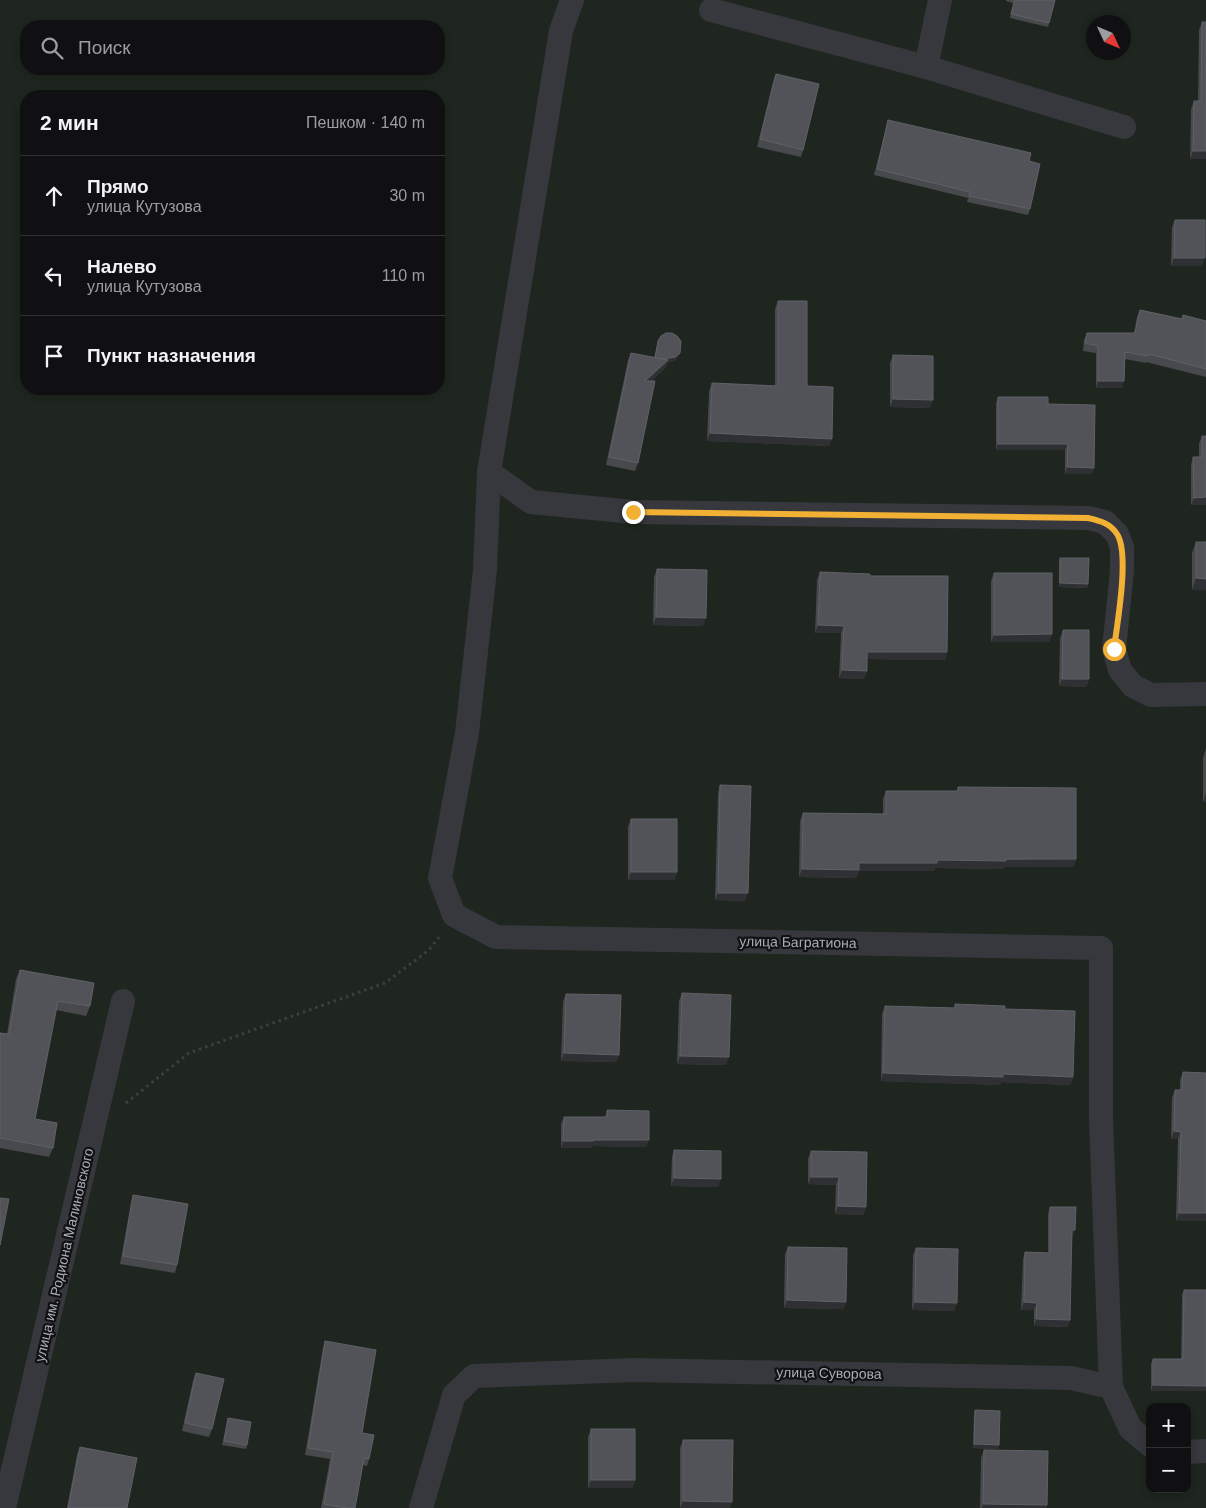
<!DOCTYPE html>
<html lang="ru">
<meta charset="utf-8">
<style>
body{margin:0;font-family:Helvetica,sans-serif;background:#19191b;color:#f1f3f6}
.controls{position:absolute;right:15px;bottom:15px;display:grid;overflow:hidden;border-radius:10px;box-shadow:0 2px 8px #0003}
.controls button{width:45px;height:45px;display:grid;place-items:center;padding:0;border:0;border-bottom:1px solid #303032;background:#101012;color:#f1f3f6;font:25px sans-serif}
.compass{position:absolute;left:1086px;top:15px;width:45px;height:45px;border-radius:50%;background:#101012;box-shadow:0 2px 8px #0003;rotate:134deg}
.stop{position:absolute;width:15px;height:15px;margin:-11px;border:4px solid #f2b134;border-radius:50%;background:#fff}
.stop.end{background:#f2b134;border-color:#fff;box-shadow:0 1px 5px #0008}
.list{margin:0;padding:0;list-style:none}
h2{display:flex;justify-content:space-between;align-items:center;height:65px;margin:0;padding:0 20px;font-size:21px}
h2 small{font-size:16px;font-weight:400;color:#9c9d9f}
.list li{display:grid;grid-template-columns:32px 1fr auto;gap:15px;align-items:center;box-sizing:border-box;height:80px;padding:0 20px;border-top:1px solid #303032}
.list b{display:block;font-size:19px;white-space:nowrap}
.list p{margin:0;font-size:16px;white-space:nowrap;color:#9c9d9f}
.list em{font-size:16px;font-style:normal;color:#9c9d9f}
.icon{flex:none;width:28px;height:28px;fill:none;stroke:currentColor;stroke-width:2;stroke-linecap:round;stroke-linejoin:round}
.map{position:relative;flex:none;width:1206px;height:1508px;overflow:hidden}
.search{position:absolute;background:#101012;box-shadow:0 2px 8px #0003;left:20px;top:20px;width:425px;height:55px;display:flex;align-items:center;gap:12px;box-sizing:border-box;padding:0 18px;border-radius:20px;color:#9c9d9f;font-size:19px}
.panel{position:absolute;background:#101012;box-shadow:0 2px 8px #0003;left:20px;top:90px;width:425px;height:305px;border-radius:20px}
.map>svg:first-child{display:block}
.green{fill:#1e261f;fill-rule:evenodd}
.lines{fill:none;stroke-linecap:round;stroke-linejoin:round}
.path{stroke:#3d3f44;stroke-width:3;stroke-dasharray:2.5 4;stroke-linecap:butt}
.street{stroke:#37383d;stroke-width:24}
.wall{fill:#47494d}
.shaded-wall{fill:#2f3033}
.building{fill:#525359;stroke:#5f6168}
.route{stroke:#f2b134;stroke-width:6}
.labels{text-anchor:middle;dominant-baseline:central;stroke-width:4.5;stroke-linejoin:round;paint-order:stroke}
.street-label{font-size:14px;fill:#a8adb8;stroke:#111113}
</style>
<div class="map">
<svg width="1206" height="1508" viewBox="0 0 1206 1508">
<rect width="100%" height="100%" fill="#161618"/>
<path class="green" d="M0,0H1206V1508H0ZM1094,22H1124V52H1094ZM26,26H439V69H26ZM26,96H439V389H26ZM1150,1407H1187V1489H1150Z"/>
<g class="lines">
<path class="path" d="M126,1103L189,1053L385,983L429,950L440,936"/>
<g class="street">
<path d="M572,0L561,31L489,472L485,570L467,733L440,878L454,915L496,937L1101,948V1118L1111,1387"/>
<path d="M711,10L926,67L1124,127"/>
<path d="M926,67L940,0"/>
<path d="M489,472L531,502L633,512L1088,518L1105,522L1117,534L1122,547V571L1114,649L1120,670L1133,686L1151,695L1206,694"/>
<path d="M1187,1452L1206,1451"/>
<path d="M4,1508L123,1001"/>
<path d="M421,1508L454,1395L474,1376L633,1370L1071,1378L1111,1387L1130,1428L1150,1445"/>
</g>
</g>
<g class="wall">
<path d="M1006,0H1055L1048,27L1010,18L1013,3L1006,1Z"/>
<path d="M1202,22H1206V159H1190L1191,109L1194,101H1198L1199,30Z"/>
<path d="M776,74L803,150L801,157L757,147L773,82Z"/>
<path d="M888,120L1029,161L1030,209L1028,215L967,202L968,198L874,175Z"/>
<path d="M1175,220L1202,266H1171L1172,227Z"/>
<path d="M778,301L807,386L829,446L707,441L709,391L712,383L775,386V309Z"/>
<path d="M1140,310L1182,319L1206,321V377L1146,362V363L1125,359L1124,381L1122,388H1096V353L1083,351L1084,340L1087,333H1134L1137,317Z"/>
<path d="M658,341L680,353L678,357L674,361L668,362L665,368L651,381L638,463L635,471L606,465L628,360L631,353L654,358Z"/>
<path d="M893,355L930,408L890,407V363Z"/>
<path d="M998,397L1048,404L1092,474H1065V450H996V403Z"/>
<path d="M1202,436L1206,505H1191V465L1193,457H1199V444Z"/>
<path d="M1196,542H1206V590H1192V553Z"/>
<path d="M1060,558L1088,584L1087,588L1059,587V562Z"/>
<path d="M657,569L703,626L653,625L654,577Z"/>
<path d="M820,572L870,576L947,652L945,660L867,659V671L864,679L839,678L841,633H815L817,580Z"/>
<path d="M994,573L1052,634L1049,642H991V581Z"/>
<path d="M1063,630L1089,679L1086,687L1059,686L1060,638Z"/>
<path d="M1206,748V802H1203V758Z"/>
<path d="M720,785L745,901L715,900L718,793Z"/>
<path d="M958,787L1076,859L1073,867H1004L1003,869L935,868L934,871H859L856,878L799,877L800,821L803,813L883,814V799L886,791H957Z"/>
<path d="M631,819L677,872L674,880H628V827Z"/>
<path d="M20,970L90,1006L86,1016L56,1010L35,1119L53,1148L49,1157L0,1148V1033L7,1034L16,979Z"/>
<path d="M682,993L726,1065L677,1064L679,1001Z"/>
<path d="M566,994L619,1055L616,1062L561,1061L563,1002Z"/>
<path d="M955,1004L1005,1009L1073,1077L1070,1085L1001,1082L1000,1085L881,1081L882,1014L885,1006L954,1008Z"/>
<path d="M1183,1072L1206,1221H1176L1178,1139H1171L1172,1098L1175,1090H1180V1080Z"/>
<path d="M607,1110L646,1147L592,1146L591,1148H561V1124L564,1117H605Z"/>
<path d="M674,1150L718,1187L671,1186L672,1157Z"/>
<path d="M811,1151L867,1152L866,1207L863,1215L835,1214L836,1185L808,1184V1159Z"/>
<path d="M133,1195L177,1265L175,1273L120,1264L131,1203Z"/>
<path d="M1050,1207L1073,1237H1072L1068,1327L1034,1326V1310H1021L1023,1259L1025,1252L1048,1253V1214Z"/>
<path d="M788,1247L846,1302L843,1309L784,1308L785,1254Z"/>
<path d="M916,1248L957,1303L954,1311L912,1310L913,1255Z"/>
<path d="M1184,1290L1206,1391H1151V1364L1153,1359H1181L1182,1295Z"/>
<path d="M325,1341L362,1433L369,1459L367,1466L363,1465L355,1508H321L330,1459L305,1455L323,1348Z"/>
<path d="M196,1373L212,1429L209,1437L182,1431L193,1381Z"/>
<path d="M975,1410L998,1449L973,1448L974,1414Z"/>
<path d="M228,1418L247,1445L246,1449L222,1445Z"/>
<path d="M591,1429L635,1480L632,1488H588V1437Z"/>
<path d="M683,1440L732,1502L729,1508H680V1448Z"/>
<path d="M80,1447L127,1508H67L77,1455Z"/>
<path d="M984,1450L1047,1505L1046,1508H980L981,1458Z"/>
</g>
<g class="shaded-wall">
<path d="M1193,151H1206V159H1190Z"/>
<path d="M1174,258H1205L1202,266H1171Z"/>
<path d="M680,353L678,357L674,361L668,362L665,368L643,388L654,362Z"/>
<path d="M1098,381H1124L1122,388H1096Z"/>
<path d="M893,399L933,400L930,408L890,407Z"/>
<path d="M710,433L832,439L829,446L707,441Z"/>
<path d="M998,444H1068L1065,450H996Z"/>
<path d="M1067,467L1094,468L1092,474H1065Z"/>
<path d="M1206,497V505H1191L1194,498Z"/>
<path d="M1196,578L1206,579V590H1192Z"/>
<path d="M1060,583L1088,584L1087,588L1059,587Z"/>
<path d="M656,617L706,618L703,626L653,625Z"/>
<path d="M818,625L844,626L841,633H815Z"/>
<path d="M1052,634L1049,642H991L994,635Z"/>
<path d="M867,652H947L945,660L864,659Z"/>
<path d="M842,670L867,671L864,679L839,678Z"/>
<path d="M1062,679H1089L1086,687L1059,686Z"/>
<path d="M1206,793V802H1203Z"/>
<path d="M1076,859L1073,867H1004L1003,869L935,868L934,871H859L856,878L799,877L802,869L859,863L937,860Z"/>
<path d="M631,872H677L674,880H628Z"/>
<path d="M718,893H748L745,901L715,900Z"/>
<path d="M564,1053L619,1055L616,1062L561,1061Z"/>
<path d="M680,1056L729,1057L726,1065L677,1064Z"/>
<path d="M883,1073L1003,1074L1073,1077L1070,1085L1001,1082L1000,1085L881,1081Z"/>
<path d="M1174,1131L1181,1132L1178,1139H1171Z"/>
<path d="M593,1140H649L646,1147L592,1146L591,1148H561L563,1141Z"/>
<path d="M811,1177H839L836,1185L808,1184Z"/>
<path d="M674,1178L721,1179L718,1187L671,1186Z"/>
<path d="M838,1206L866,1207L863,1215L835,1214Z"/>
<path d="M1179,1213H1206V1221H1176Z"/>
<path d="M1072,1230H1075L1073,1237H1070Z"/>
<path d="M787,1300L846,1302L843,1309L784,1308Z"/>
<path d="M915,1302L957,1303L954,1311L912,1310Z"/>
<path d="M1024,1302L1037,1303L1034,1310H1021Z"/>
<path d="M1036,1319L1070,1320L1068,1327L1034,1326Z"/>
<path d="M1153,1385L1206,1386V1391H1151Z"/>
<path d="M974,1444L999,1445L998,1449L973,1448Z"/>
<path d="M591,1480H635L632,1488H588Z"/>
<path d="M683,1501L732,1502L729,1508H680Z"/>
<path d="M983,1504L1047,1505L1046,1508H982Z"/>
</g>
<g class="building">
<path d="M1015,0H1055L1049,23L1011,14Z"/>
<path d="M1202,22H1206V151H1193L1194,101H1201Z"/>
<path d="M776,74L819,84L803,150L760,139Z"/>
<path d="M888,120L1031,153L1029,161L1040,164L1030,209L969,196L970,192L877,169Z"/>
<path d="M1175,220H1205V258H1174Z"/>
<path d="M778,301H807V386L833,387L832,439L710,433L712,383L778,386Z"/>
<path d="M1140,310L1182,319L1183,315L1206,321V369L1149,354L1148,356L1125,352L1124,381H1098V346L1085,343L1087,333H1135Z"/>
<path d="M666,333H672L677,336L681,341L680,353L675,357L664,359L655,358L658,341L661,336Z"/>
<path d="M631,353L668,360L645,381H655L638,463L609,457Z"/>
<path d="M893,355L933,356V400L893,399Z"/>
<path d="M998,397H1048V404L1095,405L1094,468L1067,467L1068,444H998Z"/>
<path d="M1202,436H1206V497L1194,498L1193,457H1202Z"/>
<path d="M1196,542H1206V579L1196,578Z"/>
<path d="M1060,558H1089L1088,584L1060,583Z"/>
<path d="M657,569L707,570L706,618L656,617Z"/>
<path d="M820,572L870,574V576H948L947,652H867V671L842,670L844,626L818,625Z"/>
<path d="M994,573H1052V634L994,635Z"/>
<path d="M1063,630H1089V679H1062Z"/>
<path d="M720,785L751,786L748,893H718Z"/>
<path d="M958,787L1076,788V859H1006V861L937,860V863H859V870L802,869L803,813L886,814V791H958Z"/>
<rect x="631" y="819" width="46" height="53"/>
<path d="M20,970L94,983L90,1006L58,1001L35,1119L57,1123L53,1148L0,1138V1033L9,1034Z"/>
<path d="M682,993L731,995L729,1057L680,1056Z"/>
<path d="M566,994L621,995L619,1055L564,1053Z"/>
<path d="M955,1004L1005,1006V1009L1075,1011L1073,1077L1003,1074V1077L883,1073L885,1006L955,1008Z"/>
<path d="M1183,1072L1206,1073V1213H1179L1181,1132L1174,1131L1175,1090H1182Z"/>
<path d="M607,1110L649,1111V1140H593V1141H563L564,1117H607Z"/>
<path d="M674,1150L721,1151V1179L674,1178Z"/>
<path d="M811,1151L867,1152L866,1207L838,1206L839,1177H811Z"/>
<path d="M133,1195L188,1204L177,1265L123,1256Z"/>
<path d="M0,1198L9,1199L0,1245Z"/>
<path d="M1050,1207H1076L1075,1230H1072L1070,1320L1036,1319L1037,1303L1024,1302L1025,1252L1050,1253Z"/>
<path d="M788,1247L847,1248L846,1302L787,1300Z"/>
<path d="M916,1248L958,1249L957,1303L915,1302Z"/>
<path d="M1184,1290H1206V1386L1153,1385V1359H1183Z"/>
<path d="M325,1341L376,1350L362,1433L374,1435L369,1459L364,1458L355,1508H346L324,1504L333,1452L308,1448Z"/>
<path d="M196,1373L224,1379L212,1429L185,1423Z"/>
<path d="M975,1410L1000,1411L999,1445L974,1444Z"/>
<path d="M228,1418L251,1422L247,1445L224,1441Z"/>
<rect x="591" y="1429" width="44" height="51"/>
<path d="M683,1440H733L732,1502L683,1501Z"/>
<path d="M80,1447L137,1458L127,1508H68Z"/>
<path d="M984,1450L1048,1451L1047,1505L983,1504Z"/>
</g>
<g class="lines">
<path class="route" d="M633,512L1088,518C1100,521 1110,523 1117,534C1130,554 1117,624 1114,649"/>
</g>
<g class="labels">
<g class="street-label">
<text transform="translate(798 942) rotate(1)">улица Багратиона</text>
<text transform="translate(64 1255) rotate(-77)">улица им. Родиона Малиновского</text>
<text transform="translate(829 1373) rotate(1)">улица Суворова</text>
</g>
</g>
</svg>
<div class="controls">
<button>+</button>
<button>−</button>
</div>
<svg class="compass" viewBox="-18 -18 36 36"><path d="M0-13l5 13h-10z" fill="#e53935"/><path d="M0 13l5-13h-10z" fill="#9c9d9f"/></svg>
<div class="stop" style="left:1114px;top:649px"></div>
<div class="stop end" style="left:633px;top:512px"></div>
<div class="search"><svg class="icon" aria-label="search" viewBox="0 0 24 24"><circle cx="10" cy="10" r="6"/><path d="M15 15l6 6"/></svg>Поиск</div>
<section class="panel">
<h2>2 мин<small>Пешком · 140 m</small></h2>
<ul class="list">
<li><svg class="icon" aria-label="ahead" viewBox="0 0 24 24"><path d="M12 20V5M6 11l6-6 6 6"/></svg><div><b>Прямо</b><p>улица Кутузова</p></div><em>30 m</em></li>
<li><svg class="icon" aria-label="left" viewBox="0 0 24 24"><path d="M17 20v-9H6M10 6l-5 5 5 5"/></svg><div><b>Налево</b><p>улица Кутузова</p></div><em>110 m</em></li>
<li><svg class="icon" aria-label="arrive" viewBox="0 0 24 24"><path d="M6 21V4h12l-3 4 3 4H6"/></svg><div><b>Пункт назначения</b></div></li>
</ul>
</section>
</div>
